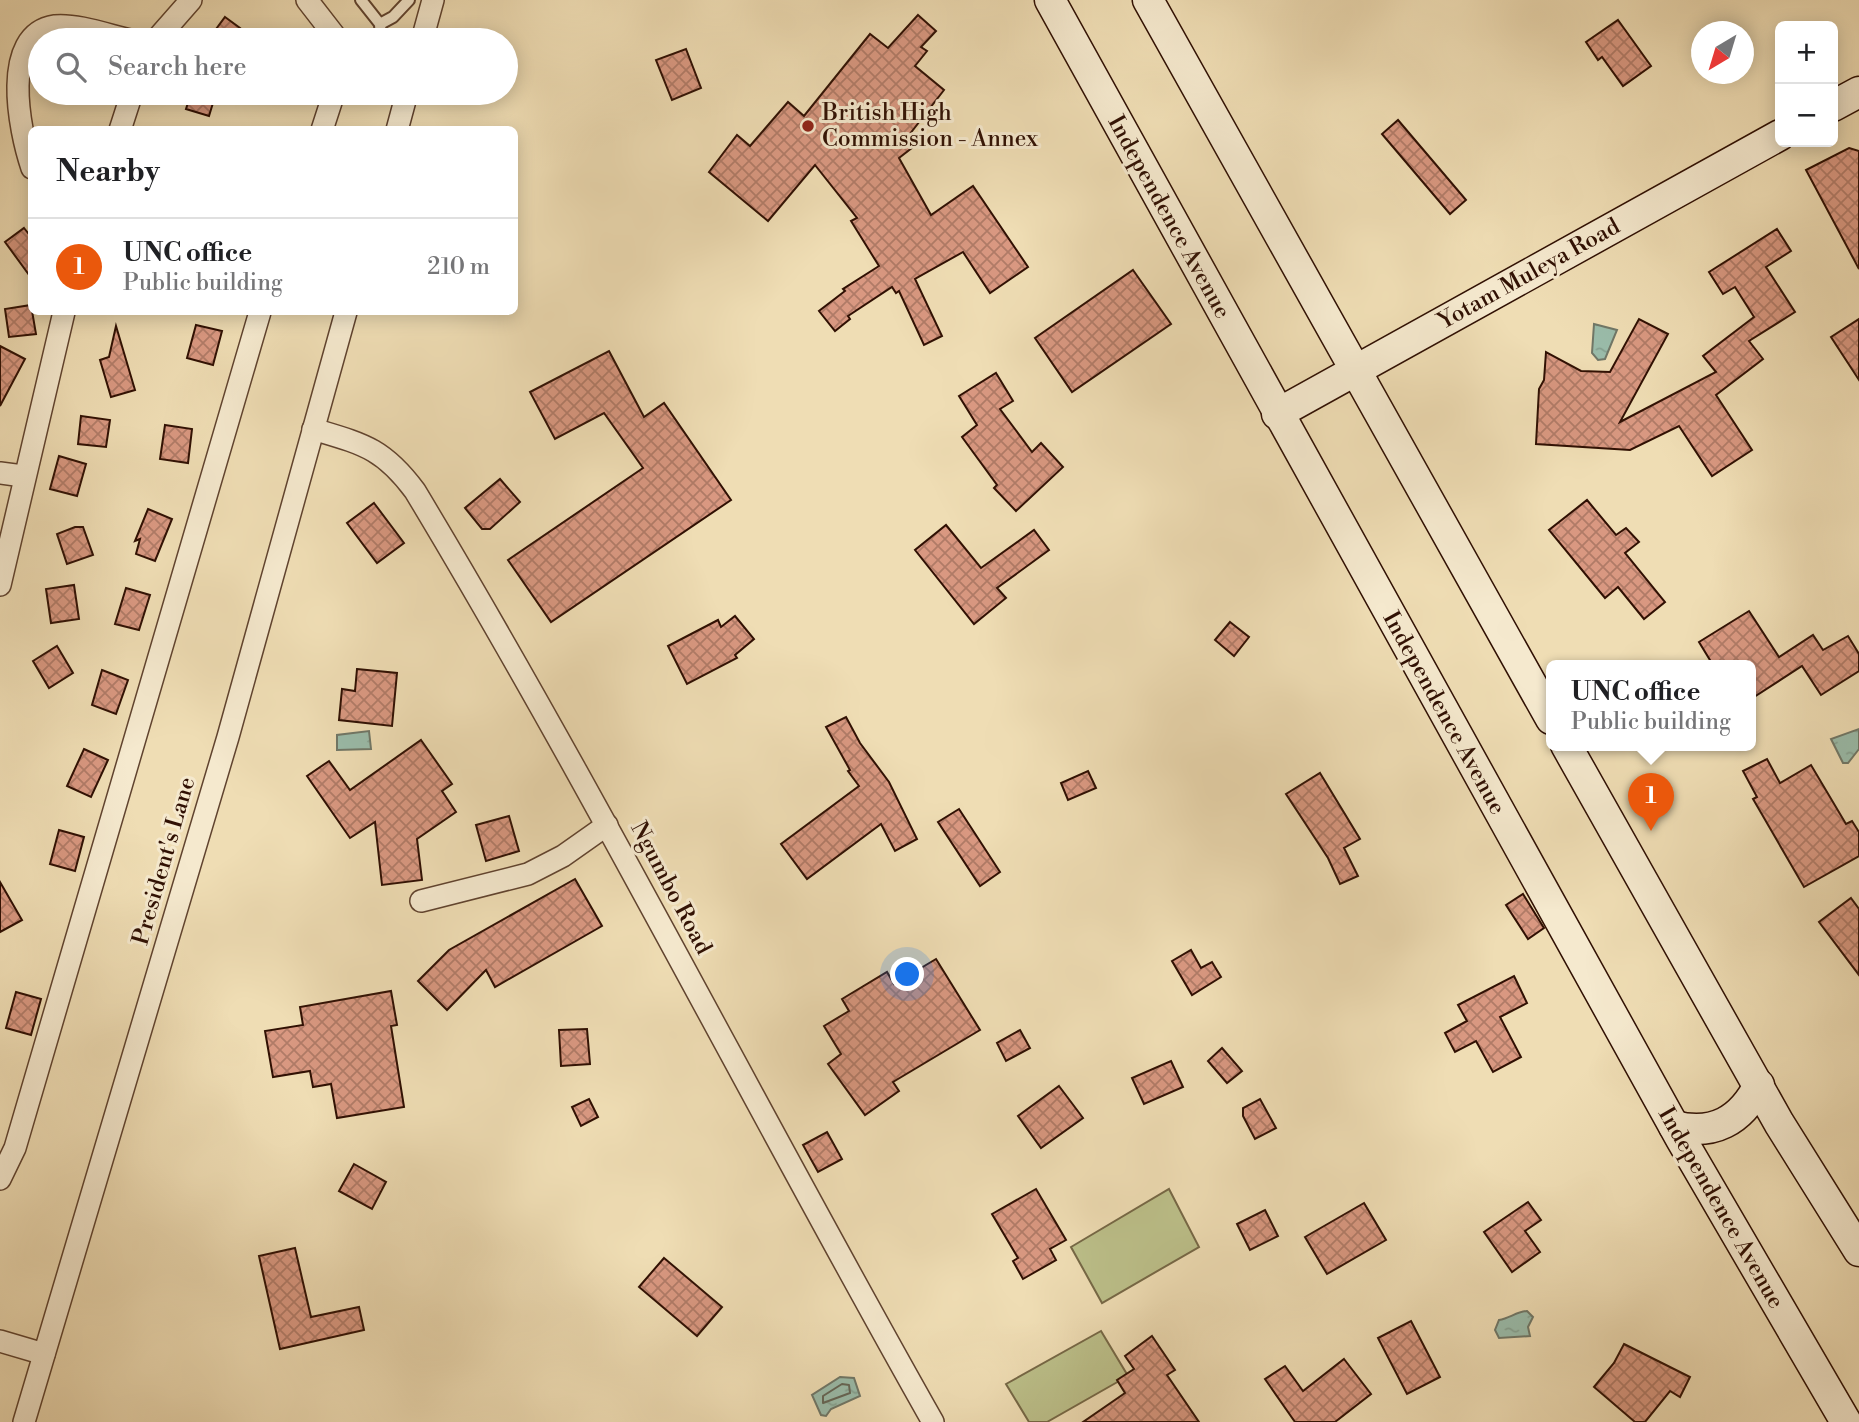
<!DOCTYPE html>
<meta charset="utf-8">
<style>
body{margin:0;font-family:"Libre Bodoni",serif;background:#f6f6f6;color:#202124}
.controls{position:absolute;right:21px;top:21px;display:grid;overflow:hidden;border-radius:10px;box-shadow:0 4px 18px #0003}
.controls button{width:63px;height:63px;display:grid;place-items:center;padding:0;border:0;border-bottom:2px solid #e0e0e0;background:#fff;color:#202124;font:35px sans-serif}
.compass{position:absolute;left:1691px;top:21px;width:63px;height:63px;border-radius:50%;background:#fff;box-shadow:0 4px 18px #0003;rotate:218deg}
.you{position:absolute;left:908px;top:975px;width:24px;height:24px;margin:-18px;border:5px solid #fff;border-radius:50%;background:#1a73e8;box-shadow:0 0 0 10px #1a73e833}
.badge{display:grid;place-items:center;width:46px;height:46px;border-radius:50%;background:#ea580c;color:#fff;font-size:23px;font-weight:700}
.pin{position:absolute;translate:-50% -58px;filter:drop-shadow(0 2px 4px #0008)}
.pin::after{content:'';position:absolute;top:37px;width:24px;height:21px;background:inherit;clip-path:polygon(0 0,100% 0,50% 100%)}
.popup{position:absolute;left:1546px;top:660px;width:210px;height:91px;box-sizing:border-box;display:grid;place-content:center;border-radius:10px;background:#fff;filter:drop-shadow(0 2px 5px #0005);font-size:23px;white-space:nowrap;color:#757577}
.popup b{font-size:26px;color:#202124}
.popup::after{content:'';position:absolute;left:50%;top:100%;margin-left:-14px;border:14px solid transparent;border-top-color:#fff}
.list{margin:0;padding:0;list-style:none}
h2{display:flex;justify-content:space-between;align-items:center;height:91px;margin:0;padding:0 28px;font-size:30px}
h2 small{font-size:23px;font-weight:400;color:#757577}
.list li{display:grid;grid-template-columns:46px 1fr auto;gap:21px;align-items:center;box-sizing:border-box;height:98px;padding:0 28px;border-top:2px solid #e0e0e0}
.list b{display:block;font-size:26px;white-space:nowrap}
.list p{margin:0;font-size:23px;white-space:nowrap;color:#757577}
.list em{font-size:23px;font-style:normal;color:#757577}
.icon{flex:none;width:38px;height:38px;fill:none;stroke:currentColor;stroke-width:2;stroke-linecap:round;stroke-linejoin:round}
.map{position:relative;flex:none;width:1859px;height:1422px;overflow:hidden}
.search{position:absolute;background:#fff;box-shadow:0 4px 18px #0003;left:28px;top:28px;width:490px;height:77px;display:flex;align-items:center;gap:18px;box-sizing:border-box;padding:0 24px;border-radius:38px;color:#757577;font-size:26px}
.panel{position:absolute;background:#fff;box-shadow:0 4px 18px #0003;left:28px;top:126px;width:490px;height:189px;border-radius:10px}
.map>svg:first-child{display:block}
.pitch{fill:#bcc08a;stroke:#766846;stroke-width:2}
.water{fill:url(#water-ripples);stroke:#707767;stroke-width:2}
.lines{fill:none;stroke-linecap:round;stroke-linejoin:round}
.shore{stroke:#656656;stroke-width:2}
.building{fill:url(#building-cross-hatch);stroke:#301003;stroke-width:2}
.lane-casing{stroke:#60432f;stroke-width:14}
.street-casing{stroke:#60432f;stroke-width:24}
.secondary-casing{stroke:#301003;stroke-width:33}
.lane{stroke:#f5e9ce;stroke-width:10}
.street{stroke:#f5e9ce;stroke-width:21}
.secondary{stroke:#f5e9ce;stroke-width:30}
.poi-dot{fill:#8f2418;stroke:#f5e9ce;stroke-width:2.5}
.labels{text-anchor:middle;dominant-baseline:central;stroke-width:6;stroke-linejoin:round;paint-order:stroke}
.poi-label{font-size:23px;fill:#301003;stroke:#f5e9ce;text-anchor:start}
.street-label{font-size:23px;fill:#301003;stroke:#f5e9ce}
</style>
<div class="map">
<svg width="1859" height="1422" viewBox="0 0 1859 1422">
<defs>
<pattern id="water-ripples" width="26" height="14" patternUnits="userSpaceOnUse" patternTransform="scale(1.75)"><rect width="26" height="14" fill="#9abcaa"/><path d="M2 4q2-2 4 0t4 0M15 11q2-2 4 0t4 0" fill="none" stroke="#85a191"/></pattern>
<pattern id="building-cross-hatch" width="8" height="8" patternUnits="userSpaceOnUse" patternTransform="scale(1.75)"><rect width="8" height="8" fill="#d99881"/><path d="M0 0l8 8M0 8l8-8" fill="none" stroke="#b07b67"/></pattern>
</defs>
<rect width="100%" height="100%" fill="#efddb4"/>
<filter id="stains"><feTurbulence type="fractalNoise" baseFrequency=".00286" numOctaves="4"/><feColorMatrix values="0 0 0 0 .2 0 0 0 0 .09 0 0 0 0 .02 0 0 0 .5 -.17"/></filter>
<radialGradient id="worn" r=".72"><stop offset=".6" stop-color="#630" stop-opacity="0"/><stop offset="1" stop-color="#630" stop-opacity=".3"/></radialGradient>
<g class="pitch">
<path d="M1169,1189L1199,1247L1102,1303L1071,1247Z"/>
<path d="M1101,1331L1128,1376L1047,1422H1029L1006,1384Z"/>
</g>
<g class="water">
<path d="M1594,324L1617,330L1605,359L1598,360L1592,353Z"/>
<path d="M1859,729V749L1848,763H1843L1831,739Z"/>
<path d="M369,731L371,749L337,750V735Z"/>
<path d="M1527,1311L1533,1317L1528,1327L1530,1336L1499,1338L1495,1330L1499,1320C1510,1318 1516,1312 1527,1311Z"/>
<path d="M840,1377L854,1378L860,1396L831,1409L826,1416L821,1415L812,1395Z"/>
</g>
<g class="lines">
<path class="shore" d="M842,1384L849,1385L850,1393L823,1403V1396Z"/>
</g>
<g class="building">
<path d="M918,15L936,31L921,47L927,51L915,66L944,90L906,139L913,147L899,158L931,215L973,186L1028,267L990,293L963,252L915,279L942,336L924,345L899,291L896,293L892,287L848,316L850,319L835,331L819,311L845,291L843,289L879,266L851,221L857,218L815,165L768,221L709,172L737,135L750,146L788,102L804,116L870,34L888,48Z"/>
<path d="M225,17L240,28L232,40H208Z"/>
<path d="M1618,20L1651,66L1623,86L1602,57L1598,60L1586,42Z"/>
<path d="M686,49L701,88L672,100L656,60Z"/>
<path d="M191,93H216L209,116L186,109Z"/>
<path d="M1398,120L1466,200L1450,214L1382,134Z"/>
<path d="M1849,148L1859,151V269L1806,170Z"/>
<path d="M24,228L32,238V279L5,242Z"/>
<path d="M1777,229L1791,251L1766,267L1795,312L1749,341L1763,359L1716,395L1752,450L1712,476L1679,426L1630,450L1536,444L1539,389L1544,380L1546,352L1581,371L1610,372L1639,319L1668,334L1620,422L1716,372L1703,356L1754,317L1735,287L1723,294L1709,272Z"/>
<path d="M1133,270L1171,324L1072,392L1035,338Z"/>
<path d="M31,305L36,334L9,337L5,309Z"/>
<path d="M1859,319V380L1831,337Z"/>
<path d="M196,325L222,331L213,365L187,358Z"/>
<path d="M116,326L135,390L111,397L100,360L109,357Z"/>
<path d="M0,346L25,359L0,406Z"/>
<path d="M609,351L644,417L664,403L731,500L551,622L508,560L643,468L604,413L555,439L530,392Z"/>
<path d="M996,373L1013,401L1000,409L1032,452L1041,443L1063,467L1016,511L994,488L997,485L962,437L977,425L959,396Z"/>
<path d="M81,416L110,420L106,447L78,444Z"/>
<path d="M165,425L192,429L188,463L160,459Z"/>
<path d="M59,456L86,464L77,496L50,489Z"/>
<path d="M500,479L520,502L490,529H482L465,508Z"/>
<path d="M1587,500L1616,535L1626,528L1639,542L1625,553L1665,602L1644,619L1618,587L1605,598L1549,530Z"/>
<path d="M374,503L404,543L377,563L347,523Z"/>
<path d="M148,509L172,519L155,561L136,554L140,539L135,541Z"/>
<path d="M946,525L981,568L1034,530L1049,550L997,588L1006,598L974,624L915,550Z"/>
<path d="M75,527H83L93,555L67,564L57,534Z"/>
<path d="M74,585L79,619L51,623L46,589Z"/>
<path d="M126,588L150,595L139,630L115,624Z"/>
<path d="M1749,611L1779,657L1813,635L1823,650L1848,636L1859,654V671L1821,695L1802,666L1751,699V665H1713L1699,642Z"/>
<path d="M735,616L754,639L735,655L737,658L687,684L668,646L718,620L721,627Z"/>
<path d="M1230,622L1249,637L1234,656L1215,640Z"/>
<path d="M57,646L73,673L49,688L33,661Z"/>
<path d="M357,669L397,673L392,726L339,720L342,689L355,691Z"/>
<path d="M102,670L128,680L116,714L92,705Z"/>
<path d="M846,717L860,743L889,782L917,839L895,851L881,824L807,879L781,844L859,786L848,771L850,770L826,727Z"/>
<path d="M421,740L452,784L442,791L456,812L417,839L422,880L382,885L375,822L350,838L307,776L329,761L350,790Z"/>
<path d="M84,749L108,760L91,797L67,786Z"/>
<path d="M1767,759L1780,783L1811,765L1846,824L1852,821L1859,832V856L1804,887L1753,799L1757,797L1743,771Z"/>
<path d="M1088,771L1096,788L1068,800L1061,783Z"/>
<path d="M1320,773L1360,839L1344,848L1358,876L1340,884L1328,858L1286,794Z"/>
<path d="M959,809L1000,872L980,886L938,822Z"/>
<path d="M509,816L519,851L486,861L476,825Z"/>
<path d="M59,830L84,837L75,871L50,864Z"/>
<path d="M575,879L602,926L495,987L486,970L447,1010L418,981L449,950Z"/>
<path d="M0,882L22,920L0,932Z"/>
<path d="M1523,894L1544,928L1528,939L1506,905Z"/>
<path d="M1851,898L1859,909V975L1819,922Z"/>
<path d="M1191,950L1201,968L1212,962L1221,977L1192,995L1172,961Z"/>
<path d="M936,959L980,1030L893,1082L899,1091L865,1115L828,1064L841,1054L824,1026L849,1011L842,999L887,972L894,984Z"/>
<path d="M1514,976L1527,1003L1500,1017L1521,1057L1493,1072L1476,1041L1455,1052L1445,1033L1467,1021L1458,1005Z"/>
<path d="M391,991L397,1025L391,1026L404,1107L337,1118L331,1084L313,1087L310,1071L273,1077L265,1031L303,1025L300,1007Z"/>
<path d="M16,992L41,999L31,1035L6,1028Z"/>
<path d="M587,1029L590,1064L561,1066L559,1030Z"/>
<path d="M1020,1030L1030,1048L1006,1061L997,1043Z"/>
<path d="M1222,1048L1242,1071L1227,1083L1208,1061Z"/>
<path d="M1171,1061L1183,1087L1144,1104L1132,1078Z"/>
<path d="M1059,1086L1083,1118L1041,1148L1018,1116Z"/>
<path d="M589,1099L598,1117L581,1126L572,1107Z"/>
<path d="M1260,1099L1276,1128L1255,1139L1243,1116V1108Z"/>
<path d="M827,1132L842,1159L818,1172L803,1145Z"/>
<path d="M354,1164L386,1182L372,1209L339,1191Z"/>
<path d="M1036,1189L1066,1240L1050,1249L1056,1260L1023,1279L1013,1261L1018,1258L992,1214Z"/>
<path d="M1528,1202L1541,1220L1525,1231L1540,1252L1512,1272L1484,1232Z"/>
<path d="M1364,1203L1386,1240L1327,1274L1305,1237Z"/>
<path d="M1265,1210L1278,1236L1250,1250L1237,1224Z"/>
<path d="M295,1248L311,1317L359,1307L364,1330L280,1349L259,1256Z"/>
<path d="M664,1258L722,1307L697,1336L639,1287Z"/>
<path d="M1411,1321L1440,1377L1407,1394L1378,1338Z"/>
<path d="M1152,1336L1175,1370L1167,1375L1199,1422H1083L1125,1393L1117,1380L1134,1369L1125,1356Z"/>
<path d="M1624,1344L1690,1377L1680,1397L1670,1391L1645,1422H1635L1594,1387L1614,1363Z"/>
<path d="M1344,1359L1371,1394L1335,1422H1295L1265,1379L1285,1366L1303,1391Z"/>
</g>
<g class="lines">
<g class="lane-casing">
<g id="lane">
<path d="M361,0L380,24L381,40"/>
<path d="M380,24L393,17L409,0"/>
</g>
</g>
<g class="street-casing">
<g id="street">
<path d="M307,0L338,40"/>
<path d="M156,40L191,0"/>
<path d="M422,40L433,0"/>
<path d="M120,130L132,93"/>
<path d="M322,130L334,93"/>
<path d="M397,130L407,93"/>
<path d="M32,168C19,130 0,34 55,26C78,24 108,35 130,40"/>
<path d="M313,429C363,444 383,448 415,491C598,795 758,1113 933,1422"/>
<path d="M0,473L23,476"/>
<path d="M0,585L64,312"/>
<path d="M421,901L528,874L563,856L607,825"/>
<path d="M0,1179L15,1148L260,312"/>
<path d="M0,1341L44,1354"/>
<path d="M24,1422L228,737L346,312"/>
</g>
</g>
<g class="secondary-casing">
<g id="secondary">
<path d="M1050,0L1681,1139L1846,1422"/>
<path d="M1148,0L1551,719"/>
<path d="M1833,106L1859,92"/>
<path d="M1277,414L1780,135"/>
<path d="M1566,745L1779,1123L1859,1251"/>
<path d="M1674,1126C1713,1136 1741,1121 1759,1085"/>
</g>
</g>
<use href="#lane" class="lane"/>
<use href="#street" class="street"/>
<use href="#secondary" class="secondary"/>
</g>
<circle class="poi-dot" cx="808" cy="126" r="7"/>
<g class="labels">
<g class="poi-label">
<text x="822" y="113">British High<tspan x="822" dy="26">Commission - Annex</tspan></text>
</g>
<g class="street-label">
<text transform="translate(1169 217) rotate(61)">Independence Avenue</text>
<text transform="translate(1529 274) rotate(-29)">Yotam Muleya Road</text>
<text transform="translate(1444 713) rotate(61)">Independence Avenue</text>
<text transform="translate(164 861) rotate(-74)">President's Lane</text>
<text transform="translate(671 888) rotate(62)">Ngumbo Road</text>
<text transform="translate(1721 1208) rotate(60)">Independence Avenue</text>
</g>
</g>
<rect width="100%" height="100%" filter="url(#stains)"/>
<rect width="100%" height="100%" fill="url(#worn)"/>
</svg>
<div class="controls">
<button>+</button>
<button>−</button>
</div>
<svg class="compass" viewBox="-18 -18 36 36"><path d="M0-13l5 13h-10z" fill="#e53935"/><path d="M0 13l5-13h-10z" fill="#757577"/></svg>
<div class="you"></div>
<div class="pin badge" style="left:1651px;top:831px">1</div>
<div class="popup"><b>UNC office</b>Public building</div>
<div class="search"><svg class="icon" aria-label="search" viewBox="0 0 24 24"><circle cx="10" cy="10" r="6"/><path d="M15 15l6 6"/></svg>Search here</div>
<section class="panel">
<h2>Nearby<small></small></h2>
<ul class="list">
<li><span class="badge">1</span><div><b>UNC office</b><p>Public building</p></div><em>210 m</em></li>
</ul>
</section>
</div>
